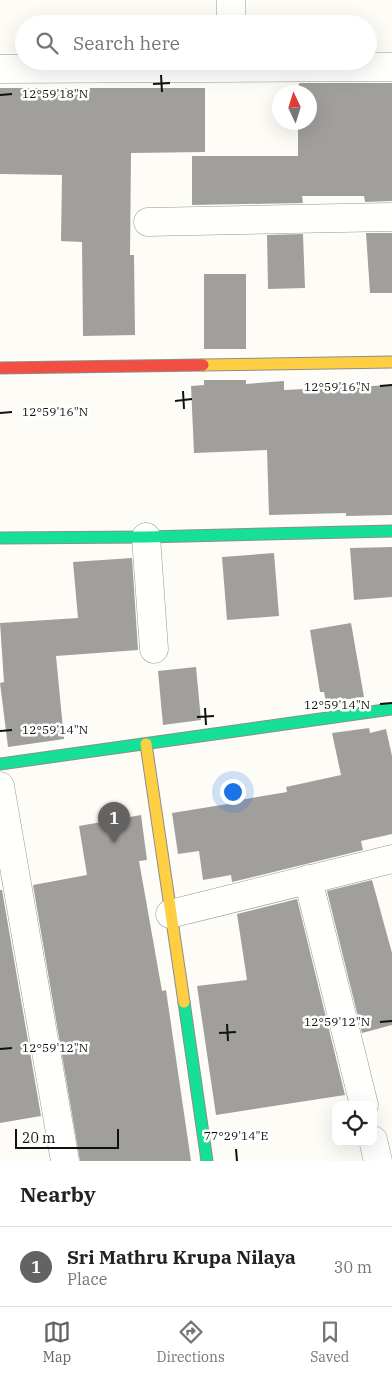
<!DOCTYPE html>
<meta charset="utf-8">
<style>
body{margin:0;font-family:"IBM Plex Serif",serif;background:#f6f6f6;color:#222}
.controls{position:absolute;right:15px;bottom:15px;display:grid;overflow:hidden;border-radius:10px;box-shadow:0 5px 20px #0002}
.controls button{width:45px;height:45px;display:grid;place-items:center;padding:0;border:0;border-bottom:1px solid #e0e0e0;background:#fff;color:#222;font:25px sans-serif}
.compass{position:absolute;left:272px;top:85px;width:45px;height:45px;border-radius:50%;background:#fff;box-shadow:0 5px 20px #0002;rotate:356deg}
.scale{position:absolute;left:15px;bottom:12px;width:104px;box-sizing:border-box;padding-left:5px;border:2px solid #111;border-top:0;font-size:14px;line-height:18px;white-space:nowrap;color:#111;-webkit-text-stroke:4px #fff;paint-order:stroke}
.you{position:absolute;left:232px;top:791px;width:18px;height:18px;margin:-12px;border:4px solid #fff;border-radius:50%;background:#1a73e8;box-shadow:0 0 0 8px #1a73e833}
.badge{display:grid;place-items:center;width:32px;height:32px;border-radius:50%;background:#646362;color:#fff;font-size:16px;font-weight:700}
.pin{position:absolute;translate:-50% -41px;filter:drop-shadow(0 1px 2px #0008)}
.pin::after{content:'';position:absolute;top:26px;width:18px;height:15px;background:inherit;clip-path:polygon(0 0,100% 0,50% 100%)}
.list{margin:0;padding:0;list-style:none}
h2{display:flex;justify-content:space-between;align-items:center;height:65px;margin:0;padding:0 20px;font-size:21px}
h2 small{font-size:16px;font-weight:400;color:#767676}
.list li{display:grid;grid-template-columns:32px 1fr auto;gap:15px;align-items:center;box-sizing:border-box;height:80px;padding:0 20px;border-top:1px solid #e0e0e0}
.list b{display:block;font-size:19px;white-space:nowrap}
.list p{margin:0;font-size:16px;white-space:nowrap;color:#767676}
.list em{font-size:16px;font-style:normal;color:#767676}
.icon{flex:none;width:28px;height:28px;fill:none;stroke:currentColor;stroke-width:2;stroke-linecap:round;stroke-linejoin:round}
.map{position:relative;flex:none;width:392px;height:1161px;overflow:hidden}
.search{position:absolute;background:#fff;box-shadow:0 5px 20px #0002;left:15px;right:15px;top:15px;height:55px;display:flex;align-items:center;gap:12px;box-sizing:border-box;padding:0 18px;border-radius:28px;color:#767676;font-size:19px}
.sheet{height:145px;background:#fff}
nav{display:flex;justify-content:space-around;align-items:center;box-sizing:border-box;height:70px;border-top:1px solid #e0e0e0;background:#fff;font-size:14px;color:#767676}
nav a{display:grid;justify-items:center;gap:2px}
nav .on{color:#646362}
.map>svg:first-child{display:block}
.building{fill:#a19f9c}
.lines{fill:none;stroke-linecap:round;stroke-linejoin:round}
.street-casing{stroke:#979795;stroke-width:29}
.fast-casing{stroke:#8e8d8b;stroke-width:13}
.slow-casing{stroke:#8e8d8b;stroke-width:13}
.jam-casing{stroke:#8e8d8b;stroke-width:13}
.street{stroke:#fffffe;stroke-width:28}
.fast{stroke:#16e098;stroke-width:11}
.slow{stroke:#ffcf43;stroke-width:11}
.jam{stroke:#f24e42;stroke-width:11}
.ticks{fill:none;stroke:#111;stroke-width:2}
.ticks-label{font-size:12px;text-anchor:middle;fill:#111;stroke:#fff;stroke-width:5;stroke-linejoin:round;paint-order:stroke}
</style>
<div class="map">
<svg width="392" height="1161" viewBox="0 0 392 1161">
<rect width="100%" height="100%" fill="#fdfcf7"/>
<g class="building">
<path d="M299,83H392V201L365,202L364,196H302L303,203L192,205V156H298V122H310V92H298Z"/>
<path d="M0,88H205V152L131,153L130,255H134L135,335L83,336L82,242L61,241L62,175L0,174Z"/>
<path d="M366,233H392V293H370Z"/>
<path d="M303,234L305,288L268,289L267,235Z"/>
<rect x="204" y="274" width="42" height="75"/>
<path d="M204,380H246V384L284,381V390L392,385V515L346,516V513L269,515L267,450L194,453L191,386L204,385Z"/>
<path d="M392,547V597L354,600L350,548Z"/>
<path d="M274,553L279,616L227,620L222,557Z"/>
<path d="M132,558L138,650L56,656L64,739L8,747L0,683L4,682L0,623L78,618L73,562Z"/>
<path d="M351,623L364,697L326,702L324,692H320L310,630Z"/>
<path d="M196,667L201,720L163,725L158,671Z"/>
<path d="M369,728L370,733L386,729L392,756V834L361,841L363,850L232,882L231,875L203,880L199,851L178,854L172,813L240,802V800L287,792L286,787L341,775L332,733Z"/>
<path d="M141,815L147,860L139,861L162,991L166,990L191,1161H80L33,885L87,875L79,826Z"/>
<path d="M372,880L392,953V1025L362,1033L327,891Z"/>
<path d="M0,890H2L41,1116L0,1123Z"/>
<path d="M297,899L345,1095L216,1115L197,986L247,980L237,914Z"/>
</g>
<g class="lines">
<g class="street-casing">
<g id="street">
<path d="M231,24V0"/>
<path d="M0,69L392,67"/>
<path d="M148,222L392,217"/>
<path d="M146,537L154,649"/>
<path d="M0,786L65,1161"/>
<path d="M308,879L364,1105"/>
<path d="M170,914L392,859"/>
<path d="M373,1140L378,1161"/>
</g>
</g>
<g class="fast-casing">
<g id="fast">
<path d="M0,538L146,537L392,531"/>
<path d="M0,764L392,709"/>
<path d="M184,1002L207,1161"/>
</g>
</g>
<g class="slow-casing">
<g id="slow">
<path d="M203,365L392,362"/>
<path d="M146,744L184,1002"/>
</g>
</g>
<g class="jam-casing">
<path id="jam" d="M0,368L203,365"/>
</g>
<use href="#street" class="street"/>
<use href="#fast" class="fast"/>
<use href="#slow" class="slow"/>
<use href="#jam" class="jam"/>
</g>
<path class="ticks" d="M161,75L162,92M153,84L170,83M0,95L12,94M380,386L392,385M183,391L184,409M175,401L192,399M0,413L12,412M380,704L392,703M205,708L206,725M197,717L214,716M0,731L12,730M380,1022L392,1021M227,1024L228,1041M219,1033L236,1032M0,1049L12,1048M236,1149L237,1161"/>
<g class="ticks-label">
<text x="55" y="98">12°59'18"N</text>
<text x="337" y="391">12°59'16"N</text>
<text x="55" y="416">12°59'16"N</text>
<text x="337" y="709">12°59'14"N</text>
<text x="55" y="734">12°59'14"N</text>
<text x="337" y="1026">12°59'12"N</text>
<text x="55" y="1052">12°59'12"N</text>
<text x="236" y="1140">77°29'14"E</text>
</g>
</svg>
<div class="controls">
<button><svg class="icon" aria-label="locate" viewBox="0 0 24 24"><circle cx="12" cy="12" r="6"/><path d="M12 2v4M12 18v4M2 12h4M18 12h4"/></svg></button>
</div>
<svg class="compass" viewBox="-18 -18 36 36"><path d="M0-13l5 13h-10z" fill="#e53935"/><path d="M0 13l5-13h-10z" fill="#767676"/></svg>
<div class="scale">20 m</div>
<div class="you"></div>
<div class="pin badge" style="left:114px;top:843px">1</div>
<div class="search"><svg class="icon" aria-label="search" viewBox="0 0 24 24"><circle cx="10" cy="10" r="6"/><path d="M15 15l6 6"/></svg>Search here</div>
</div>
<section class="sheet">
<h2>Nearby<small></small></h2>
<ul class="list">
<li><span class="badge">1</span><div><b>Sri Mathru Krupa Nilaya</b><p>Place</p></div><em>30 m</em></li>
</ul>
</section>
<nav>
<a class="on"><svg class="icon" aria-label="map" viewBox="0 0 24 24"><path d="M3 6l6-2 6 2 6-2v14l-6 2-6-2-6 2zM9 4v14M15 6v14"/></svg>Map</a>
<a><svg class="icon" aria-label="directions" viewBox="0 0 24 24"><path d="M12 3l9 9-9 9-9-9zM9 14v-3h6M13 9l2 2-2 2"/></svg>Directions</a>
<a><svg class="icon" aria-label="saved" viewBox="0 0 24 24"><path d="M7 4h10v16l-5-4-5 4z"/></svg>Saved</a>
</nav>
